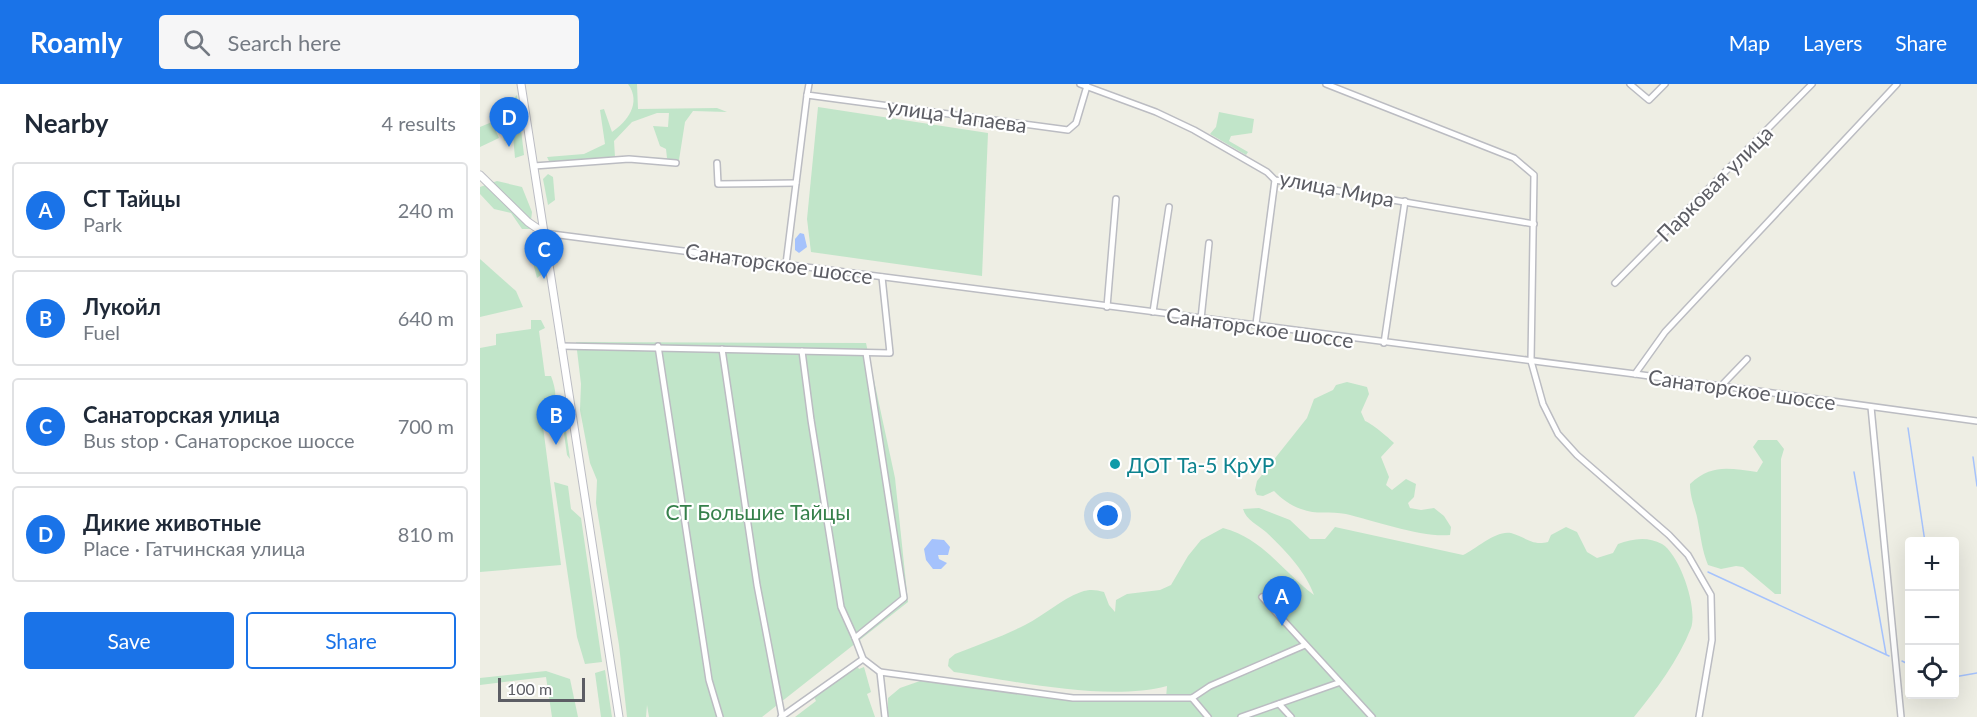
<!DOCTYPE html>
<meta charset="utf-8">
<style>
body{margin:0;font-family:Lato,sans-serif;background:#f6f6f7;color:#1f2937}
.controls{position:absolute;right:18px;bottom:18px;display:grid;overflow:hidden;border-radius:6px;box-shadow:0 6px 24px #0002}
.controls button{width:54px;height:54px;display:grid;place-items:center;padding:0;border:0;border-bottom:2px solid #e0e1e3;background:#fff;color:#1f2937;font:30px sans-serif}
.scale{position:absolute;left:18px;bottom:15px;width:87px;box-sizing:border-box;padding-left:6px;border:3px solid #5c5d64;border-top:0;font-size:16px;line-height:21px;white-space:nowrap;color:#5c5d64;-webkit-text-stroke:4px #fff;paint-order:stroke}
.you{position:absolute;left:628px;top:432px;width:21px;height:21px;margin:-15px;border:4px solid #fff;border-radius:50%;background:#1a73e8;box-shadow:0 0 0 9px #1a73e833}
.badge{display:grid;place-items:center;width:39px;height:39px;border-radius:50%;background:#1a73e8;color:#fff;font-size:20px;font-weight:700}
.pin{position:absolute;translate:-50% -50px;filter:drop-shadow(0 2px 3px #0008)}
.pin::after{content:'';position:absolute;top:32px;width:21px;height:18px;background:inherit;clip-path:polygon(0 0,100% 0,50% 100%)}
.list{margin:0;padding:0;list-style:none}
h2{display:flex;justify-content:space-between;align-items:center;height:78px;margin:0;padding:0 24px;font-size:26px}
h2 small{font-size:20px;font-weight:400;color:#747a83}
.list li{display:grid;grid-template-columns:39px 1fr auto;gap:18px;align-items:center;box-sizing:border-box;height:96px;margin:0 12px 12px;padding:0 12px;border:2px solid #e0e1e3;border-radius:6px}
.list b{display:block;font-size:22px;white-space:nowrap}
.list p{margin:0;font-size:20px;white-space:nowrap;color:#747a83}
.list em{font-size:20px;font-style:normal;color:#747a83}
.actions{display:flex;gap:12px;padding:18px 24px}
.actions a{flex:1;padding:14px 0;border:2px solid #1a73e8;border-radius:6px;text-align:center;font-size:21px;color:#1a73e8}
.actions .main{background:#1a73e8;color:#fff}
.icon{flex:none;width:33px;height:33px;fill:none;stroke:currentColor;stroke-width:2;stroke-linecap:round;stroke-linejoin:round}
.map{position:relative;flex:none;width:1497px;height:633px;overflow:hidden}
header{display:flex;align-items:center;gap:36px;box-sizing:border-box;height:84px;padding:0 30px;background:#1a73e8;color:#fff}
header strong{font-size:28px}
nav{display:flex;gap:33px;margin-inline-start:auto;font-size:21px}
.search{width:420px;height:54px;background:#f6f6f7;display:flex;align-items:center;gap:15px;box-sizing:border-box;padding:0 21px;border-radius:6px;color:#747a83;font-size:22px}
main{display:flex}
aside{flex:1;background:#fff}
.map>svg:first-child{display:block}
.green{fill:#c1e5c9;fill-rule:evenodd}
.water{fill:#a5c2fc}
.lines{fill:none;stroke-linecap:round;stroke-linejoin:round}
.stream{stroke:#a5c2fc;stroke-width:1.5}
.street-casing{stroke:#bbbcc2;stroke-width:8}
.secondary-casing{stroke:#bcbdc4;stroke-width:9}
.street{stroke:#fff;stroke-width:5}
.secondary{stroke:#fff;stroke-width:7}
.culture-dot{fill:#0f9aa8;stroke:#fff;stroke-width:2}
.labels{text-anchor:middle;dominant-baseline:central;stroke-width:4.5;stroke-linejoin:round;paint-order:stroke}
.street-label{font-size:21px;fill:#5c5d64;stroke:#fff}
.culture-label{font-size:21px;fill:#0d838f;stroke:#fff;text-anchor:start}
.park-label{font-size:21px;fill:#36804b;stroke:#fff}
</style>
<header>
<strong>Roamly</strong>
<div class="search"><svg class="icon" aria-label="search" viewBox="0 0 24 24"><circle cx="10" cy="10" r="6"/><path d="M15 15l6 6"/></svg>Search here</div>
<nav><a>Map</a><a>Layers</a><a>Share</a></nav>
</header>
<main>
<aside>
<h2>Nearby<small>4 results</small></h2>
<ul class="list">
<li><span class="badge">A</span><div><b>СТ Тайцы</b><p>Park</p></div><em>240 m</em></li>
<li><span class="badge">B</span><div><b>Лукойл</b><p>Fuel</p></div><em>640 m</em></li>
<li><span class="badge">C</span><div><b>Санаторская улица</b><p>Bus stop · Санаторское шоссе</p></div><em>700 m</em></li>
<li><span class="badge">D</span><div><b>Дикие животные</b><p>Place · Гатчинская улица</p></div><em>810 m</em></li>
</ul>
<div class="actions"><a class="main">Save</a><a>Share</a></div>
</aside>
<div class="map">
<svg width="1497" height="633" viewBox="0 0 1497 633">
<rect width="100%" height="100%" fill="#eeeee4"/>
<g class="green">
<path d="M148,0H157L158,25L237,24L247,28L213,27L205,38L199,76L183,80L158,77L72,83L67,73L104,70L125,60L120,26L124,25L132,48C147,38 162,19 148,0ZM177,29H189L188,43L173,42L180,62L186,65L187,74L135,73L134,57L152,38Z"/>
<path d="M37,11L44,71L35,74L30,18Z"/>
<path d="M338,23L508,49L502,192L331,168L327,135Z"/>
<path d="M24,24L29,55L24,57L16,26Z"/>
<path d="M739,28L774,35L772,49L751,52L749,57L768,68L766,71L730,50L736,43Z"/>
<path d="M12,38L19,54L0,63V43Z"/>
<path d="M68,90L73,93L75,116L68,121L63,95Z"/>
<path d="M17,97L42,103L52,128L50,145H42L31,129L14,125L0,110V103Z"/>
<path d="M54,167H58L61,191L57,194L51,171Z"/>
<path d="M0,175L36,207L43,223L0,233Z"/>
<path d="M51,236H61L65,244L59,247L65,292H71C76,305 78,317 70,329L64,328L62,335L81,481L0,488V264L16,261V250L51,245Z"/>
<path d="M96,258L386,259L415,394L428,518L282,633H169L167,621L166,633H147L139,561L116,419L117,396L110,379L100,326L101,300Z"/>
<path d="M867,298L887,303L889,310L881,328L885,337C891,339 908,353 914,359L901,373L909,393L906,401L912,406L926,395L936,400L934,413L928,419L930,424L941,426L954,424L964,432L971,443L970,451C944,454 894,437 866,430C851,427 836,431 821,425C810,421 802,415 794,407L783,412L777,411L775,406L777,397L827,334L834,315L853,306L856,301Z"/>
<path d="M84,333L90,375L87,371L82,335Z"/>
<path d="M1278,356H1297L1304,365L1301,375V510H1295L1263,483L1256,482L1241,485L1228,481C1222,466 1221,454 1218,438C1216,425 1210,415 1210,400C1233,379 1250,385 1277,388L1283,378L1273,363Z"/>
<path d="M74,398L88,402L91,425L101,434L122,578L105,580L97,553Z"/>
<path d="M779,424L810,436L830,455H845L855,443L983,471C996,465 1016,446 1031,449C1046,453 1051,462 1068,458L1071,451L1086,443L1097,448L1107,468L1117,474L1133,469L1138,460C1152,455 1167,452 1182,460C1200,471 1218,524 1211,544C1198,577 1176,606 1154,633H408V614L420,604L440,597L594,615L686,614L687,602C627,618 535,597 474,588L468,582L469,575L475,570C498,561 523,552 545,541C565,531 581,515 601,508C610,505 616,506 624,508L629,521L635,528L636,516L647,510L680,506L691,501L708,472L721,456L743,444C784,455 802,487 834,511C826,488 804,465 786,448C778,441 766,436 763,425Z"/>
<path d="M376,580L379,585L384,583L391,608L387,610L395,633H315L336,617L334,613Z"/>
<path d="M125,586L132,633H121L115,589Z"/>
<path d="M66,587L90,595L98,633H72L66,593L0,601V594Z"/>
</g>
<g class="water">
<path d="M320,149L324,150L327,163L319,169L315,166V155Z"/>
<path d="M452,455L464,456L470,463L468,471H458L459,475L467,479L461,485H453L446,476L444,465Z"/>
</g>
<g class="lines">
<g class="stream">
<path d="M1428,344L1445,458"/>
<path d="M1493,373L1497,402"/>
<path d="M1374,388L1406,570"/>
<path d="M1228,488L1409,572"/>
<path d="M1422,577L1430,581"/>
<path d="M1474,593L1497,589"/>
</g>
<g class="street-casing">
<g id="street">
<path d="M329,0L327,11L588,46L596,39L607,2"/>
<path d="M600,0L676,28L714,46L787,88L795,96L1054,140"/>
<path d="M846,0L1034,74L1054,91L1051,277L1063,320L1078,350L1097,371L1189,451L1208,471L1231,511L1232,556L1219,633"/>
<path d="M1150,0L1169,16L1185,0"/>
<path d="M237,79L238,100L316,99"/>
<path d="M54,82L149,75L196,79"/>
<path d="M64,149L1155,290L1497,337"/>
<path d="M306,180L327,11"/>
<path d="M1135,199L1332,0"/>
<path d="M627,223L636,115"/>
<path d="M673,228L689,123"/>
<path d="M721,235L729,159"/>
<path d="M776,240L795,96"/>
<path d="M904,259L925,117"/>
<path d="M81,262L410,269L402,193"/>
<path d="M178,262L229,596L240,633"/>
<path d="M242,265L277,501L302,632"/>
<path d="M322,267L331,336L361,523L375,554"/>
<path d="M386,269L424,514L375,554L383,575L400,588L405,633"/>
<path d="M1155,290L1185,248L1417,0"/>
<path d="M1241,302L1267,275"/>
<path d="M1391,323L1421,633"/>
<path d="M782,513L892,633"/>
<path d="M400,588L593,614H712L730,602L825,561"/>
<path d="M712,614L728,633"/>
<path d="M799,620L811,633"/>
<path d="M301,633L383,575"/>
<path d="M761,633L858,599"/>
</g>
</g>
<g class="secondary-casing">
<g id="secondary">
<path d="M41,0L139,633"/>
<path d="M0,91L48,138L64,149"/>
</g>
</g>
<use href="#street" class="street"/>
<use href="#secondary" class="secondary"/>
</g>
<circle class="culture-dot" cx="635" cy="380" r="6"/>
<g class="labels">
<g class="street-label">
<text transform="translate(477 31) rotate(8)">улица Чапаева</text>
<text transform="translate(1234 99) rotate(-45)">Парковая улица</text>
<text transform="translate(857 104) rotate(11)">улица Мира</text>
<text transform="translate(299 179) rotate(8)">Санаторское шоссе</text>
<text transform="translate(780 243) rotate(8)">Санаторское шоссе</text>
<text transform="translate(1262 305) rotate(8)">Санаторское шоссе</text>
</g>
<g class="culture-label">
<text x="647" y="380">ДОТ Та-5 КрУР</text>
</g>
<g class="park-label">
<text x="278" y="427">СТ Большие Тайцы</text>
</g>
</g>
</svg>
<div class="controls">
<button>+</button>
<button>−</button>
<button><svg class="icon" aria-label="locate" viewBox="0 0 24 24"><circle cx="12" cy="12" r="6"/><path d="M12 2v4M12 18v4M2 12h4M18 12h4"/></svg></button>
</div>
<div class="scale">100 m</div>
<div class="you"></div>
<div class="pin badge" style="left:802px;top:542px">A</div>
<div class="pin badge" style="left:76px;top:361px">B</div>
<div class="pin badge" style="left:64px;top:195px">C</div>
<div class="pin badge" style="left:29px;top:63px">D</div>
</div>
</main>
